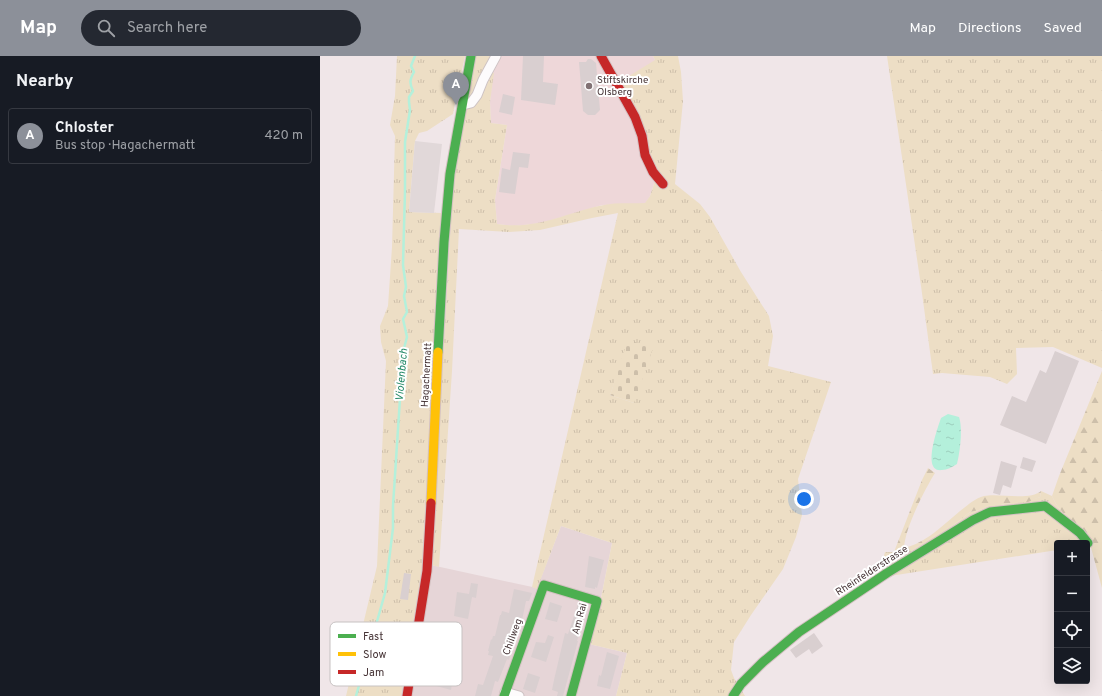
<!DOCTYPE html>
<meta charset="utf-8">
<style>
body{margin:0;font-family:Overpass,sans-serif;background:#242831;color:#f1f3f6}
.controls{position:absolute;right:12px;bottom:12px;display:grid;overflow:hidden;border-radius:4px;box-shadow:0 4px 16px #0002}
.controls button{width:36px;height:36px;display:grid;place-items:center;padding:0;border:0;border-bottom:1px solid #363941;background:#171b24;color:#f1f3f6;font:20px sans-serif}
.you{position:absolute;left:484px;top:443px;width:14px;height:14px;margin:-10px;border:3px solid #fff;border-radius:50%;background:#1a73e8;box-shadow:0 0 0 6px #1a73e833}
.badge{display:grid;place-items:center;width:26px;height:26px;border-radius:50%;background:#8c9099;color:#fff;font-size:13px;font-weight:700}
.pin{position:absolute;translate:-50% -33px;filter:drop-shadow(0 1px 2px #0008)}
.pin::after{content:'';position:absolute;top:21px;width:14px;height:12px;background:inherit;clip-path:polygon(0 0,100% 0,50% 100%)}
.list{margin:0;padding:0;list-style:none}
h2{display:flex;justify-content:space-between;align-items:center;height:52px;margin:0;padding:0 16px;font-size:17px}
h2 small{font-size:13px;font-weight:400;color:#9ea1a6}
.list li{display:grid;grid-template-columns:26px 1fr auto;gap:12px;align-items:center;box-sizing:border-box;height:56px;margin:0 8px 8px;padding:0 8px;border:1px solid #363941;border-radius:4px}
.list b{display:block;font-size:15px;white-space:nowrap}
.list p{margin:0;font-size:13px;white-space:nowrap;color:#9ea1a6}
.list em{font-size:13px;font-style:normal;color:#9ea1a6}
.icon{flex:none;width:22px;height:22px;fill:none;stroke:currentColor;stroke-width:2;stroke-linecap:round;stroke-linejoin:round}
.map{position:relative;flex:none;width:782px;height:640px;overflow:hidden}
header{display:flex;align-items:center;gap:24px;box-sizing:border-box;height:56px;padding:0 20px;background:#8c9099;color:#fff}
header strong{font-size:19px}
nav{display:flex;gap:22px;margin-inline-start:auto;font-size:14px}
.search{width:280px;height:36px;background:#242831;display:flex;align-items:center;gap:10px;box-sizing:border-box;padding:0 14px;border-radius:22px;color:#9ea1a6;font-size:15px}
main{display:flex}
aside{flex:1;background:#171b24}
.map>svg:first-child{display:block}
.residential{fill:#e6d5d7}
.education{fill:#eed7d9}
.grass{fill:url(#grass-tufts);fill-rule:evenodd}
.forest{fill:url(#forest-firs)}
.cemetery{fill:url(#cemetery-stones)}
.parking{fill:#e1d8d9}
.water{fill:url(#water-ripples)}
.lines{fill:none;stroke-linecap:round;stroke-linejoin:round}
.stream{stroke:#b4f0db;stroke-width:2.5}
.building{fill:#d9cfd0}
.street-casing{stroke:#cec3c4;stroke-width:11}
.fast-casing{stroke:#d4c1c2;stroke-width:11}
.slow-casing{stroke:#d4c1c2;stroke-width:11}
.jam-casing{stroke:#d4c1c2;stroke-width:11}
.street{stroke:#fdfbfc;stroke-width:9}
.fast{stroke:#4caf50;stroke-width:9}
.slow{stroke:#ffc107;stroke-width:9}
.jam{stroke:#c62828;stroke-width:9}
.poi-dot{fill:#817274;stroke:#fff;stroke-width:1.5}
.labels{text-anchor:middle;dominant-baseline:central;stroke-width:4;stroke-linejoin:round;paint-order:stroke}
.poi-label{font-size:10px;fill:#453335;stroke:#fff;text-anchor:start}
.street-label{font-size:10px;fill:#453335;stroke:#fff}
.water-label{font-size:11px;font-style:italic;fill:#1f8664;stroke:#fff}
.key{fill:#fff;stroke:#c7c2c2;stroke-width:1}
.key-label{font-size:11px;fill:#453335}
</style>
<header>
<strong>Map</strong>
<div class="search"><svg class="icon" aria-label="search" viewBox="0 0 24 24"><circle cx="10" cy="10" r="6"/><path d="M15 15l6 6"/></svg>Search here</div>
<nav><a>Map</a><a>Directions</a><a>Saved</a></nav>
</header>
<main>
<aside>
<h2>Nearby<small></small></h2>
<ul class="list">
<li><span class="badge">A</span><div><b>Chloster</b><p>Bus stop · Hagachermatt</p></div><em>420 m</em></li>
</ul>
</aside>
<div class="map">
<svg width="782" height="640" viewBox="0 0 782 640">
<defs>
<pattern id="grass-tufts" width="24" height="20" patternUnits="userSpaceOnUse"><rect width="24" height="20" fill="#eddec5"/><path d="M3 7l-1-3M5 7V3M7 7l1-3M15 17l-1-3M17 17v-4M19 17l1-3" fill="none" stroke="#cdbfaa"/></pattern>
<pattern id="forest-firs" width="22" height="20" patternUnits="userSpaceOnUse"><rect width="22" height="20" fill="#eddec5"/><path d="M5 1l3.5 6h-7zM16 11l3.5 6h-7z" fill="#cdbfaa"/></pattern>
<pattern id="cemetery-stones" width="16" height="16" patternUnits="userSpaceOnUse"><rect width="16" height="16" fill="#eddec5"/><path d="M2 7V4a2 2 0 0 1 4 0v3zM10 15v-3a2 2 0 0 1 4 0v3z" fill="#cdbfaa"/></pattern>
<pattern id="water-ripples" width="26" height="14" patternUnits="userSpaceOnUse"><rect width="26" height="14" fill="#b4f0db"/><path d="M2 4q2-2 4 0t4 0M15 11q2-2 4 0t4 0" fill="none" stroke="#9ccebd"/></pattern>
</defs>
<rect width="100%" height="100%" fill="#f0e6e8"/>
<path class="residential" d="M241,470L292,487L281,542L269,588L307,597L296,640H81L102,513L111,509L217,532Z"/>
<path class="education" d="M171,0H333L335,4V125L330,140L325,148L282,149L222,167L194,170L177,168L175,144L187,69L171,67L170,46L173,17L163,14Z"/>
<g class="grass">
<path d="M77,0H145C141,20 136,38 133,58L107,75L99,77L95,85L89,156L122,157L102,513L81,640H26L57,510L66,305L61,286L60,270L68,250L72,191L75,80L70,69L75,40Z"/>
<path d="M156,0H171L164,14L174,17L170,46L171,67L187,69L175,144L177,168C216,174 243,158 279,150C294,146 311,148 325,147L330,140L335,125L301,25L335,4L333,0H358L361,16L363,45L355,128L380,148L390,161L421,216L449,260L453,280L448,310L511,326L478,423L482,459L476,481L463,513L431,559L414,586L411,614L414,622L425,640H296L307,597L269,588L281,542L292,487L241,470L217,533L212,531L298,157L272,162L220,174L189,176L139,173L132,315L119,511L111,509L133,129ZM299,314L314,347L290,339Z"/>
<path d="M567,0H782V312L733,291L696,292L697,318L687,328L670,321L622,317L613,318L601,230Z"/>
<path d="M721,435L732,440L736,448L767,487H737V494L570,520H558L565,496H574L579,503L625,476L650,456L685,448L708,445L720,441Z"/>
</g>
<g class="forest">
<path d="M782,315V532L767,477L744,458L736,448L732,440L739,420Z"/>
<path d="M608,412L615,417C604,435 585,472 584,492C606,487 623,469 640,455C647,450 655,442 664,440C679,437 710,445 721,435L720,441L708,446L685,448L650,456L625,476L578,503L574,496L602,424Z"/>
</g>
<path class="cemetery" d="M308,284L333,292L314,347L290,339Z"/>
<path class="parking" d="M95,85L122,88L114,157L89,156Z"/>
<path class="water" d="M628,358L639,361C643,372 640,397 637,408C632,411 627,414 622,414C601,417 618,371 621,362Z"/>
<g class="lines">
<path class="stream" d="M36,640L65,537L73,472V450L83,296L87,281L83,263L87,256L84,240L86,231L83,209L85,135V86L90,54L89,46V41L93,35C89,27 90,23 94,16L91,10L95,0"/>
</g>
<g class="building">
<path d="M203,0H224L223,26L238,28L235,49L201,44Z"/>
<path d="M268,3H271L276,7L280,54L275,59H268L263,55L259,6H266Z"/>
<path d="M183,38L195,41L192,59L179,56Z"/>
<path d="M193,96L210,98L208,112L199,111L195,138L179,136L182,112L190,114Z"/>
<path d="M735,295L759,305L726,388L680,369L692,340L706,346L720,314L726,317Z"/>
<path d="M703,401L716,405L712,416L700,412Z"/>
<path d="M681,405L697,410L691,432L683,429L680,439L673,437Z"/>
<path d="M269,500L284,504L277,532L275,531V533L265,531Z"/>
<path d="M84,517L91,518L88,544L80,543Z"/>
<path d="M151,527L158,528L156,542L152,541L148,563L134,560L137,536L149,538Z"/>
<path d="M194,533L212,537L209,545H206L201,569L198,579L196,578L189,604L187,603L178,626L175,625L171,640H155L158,628L163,629L173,600L168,599L169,595H168L171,583L172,584L173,580H175L180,559H181L182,555L189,557Z"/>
<path d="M230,546L242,550L237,566L225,563Z"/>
<path d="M258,548L266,551L267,553L257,585H258L243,640H237L238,636L232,634L234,624L245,577L248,578Z"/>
<path d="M494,577L503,590L492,598L489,593L476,602L470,594Z"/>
<path d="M228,579L234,581L226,606L211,601L216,586L225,587Z"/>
<path d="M287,596L299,600L290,633L277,630L279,619L281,620Z"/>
<path d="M105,615L133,621L131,634L109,628V626L103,624Z"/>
<path d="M208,617L220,621L215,637L203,633Z"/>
</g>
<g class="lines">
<g class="street-casing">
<g id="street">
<path d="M143,49L151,47L157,39L163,24L176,0"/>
<path d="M185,636L199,640"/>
</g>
</g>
<g class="fast-casing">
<g id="fast">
<path d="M118,296L124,186L130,118L151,0"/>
<path d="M184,640L224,529L277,545L251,640"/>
<path d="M413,640L421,628L443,606L479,576L567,517L653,464L670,456L725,450L760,477L768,487"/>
</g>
</g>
<g class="slow-casing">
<path id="slow" d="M111,447L118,296"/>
</g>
<g class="jam-casing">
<g id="jam">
<path d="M281,0L315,61L322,80L325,99L333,116L343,128"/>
<path d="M87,640L107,515L111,447"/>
</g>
</g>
<use href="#street" class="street"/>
<use href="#fast" class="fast"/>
<use href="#slow" class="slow"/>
<use href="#jam" class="jam"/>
</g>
<circle class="poi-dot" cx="269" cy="30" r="4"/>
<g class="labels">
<g class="poi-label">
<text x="277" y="24">Stiftskirche<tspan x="277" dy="12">Olsberg</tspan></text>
</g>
<g class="street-label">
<text transform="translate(107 319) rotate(-87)">Hagachermatt</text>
<text transform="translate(552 515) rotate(-33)">Rheinfelderstrasse</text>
<text transform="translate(260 563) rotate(-75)">Am Rai</text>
<text transform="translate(193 581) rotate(-70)">Chillweg</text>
</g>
<g class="water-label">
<text transform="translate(82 319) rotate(-85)">Violenbach</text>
</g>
</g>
<rect x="10" y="566" width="132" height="64" rx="6" class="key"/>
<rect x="18" y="578" width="18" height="4" fill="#4caf50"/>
<rect x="18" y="596" width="18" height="4" fill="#ffc107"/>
<rect x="18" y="614" width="18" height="4" fill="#c62828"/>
<g class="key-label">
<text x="43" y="584">Fast</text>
<text x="43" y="602">Slow</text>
<text x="43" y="620">Jam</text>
</g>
</svg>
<div class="controls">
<button>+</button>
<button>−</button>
<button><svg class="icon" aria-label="locate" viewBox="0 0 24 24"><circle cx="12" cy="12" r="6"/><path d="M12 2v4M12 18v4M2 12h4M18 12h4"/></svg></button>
<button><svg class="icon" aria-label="layers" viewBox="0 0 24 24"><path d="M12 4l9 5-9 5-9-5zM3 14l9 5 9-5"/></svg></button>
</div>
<div class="you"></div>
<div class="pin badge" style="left:136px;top:49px">A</div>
</div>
</main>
